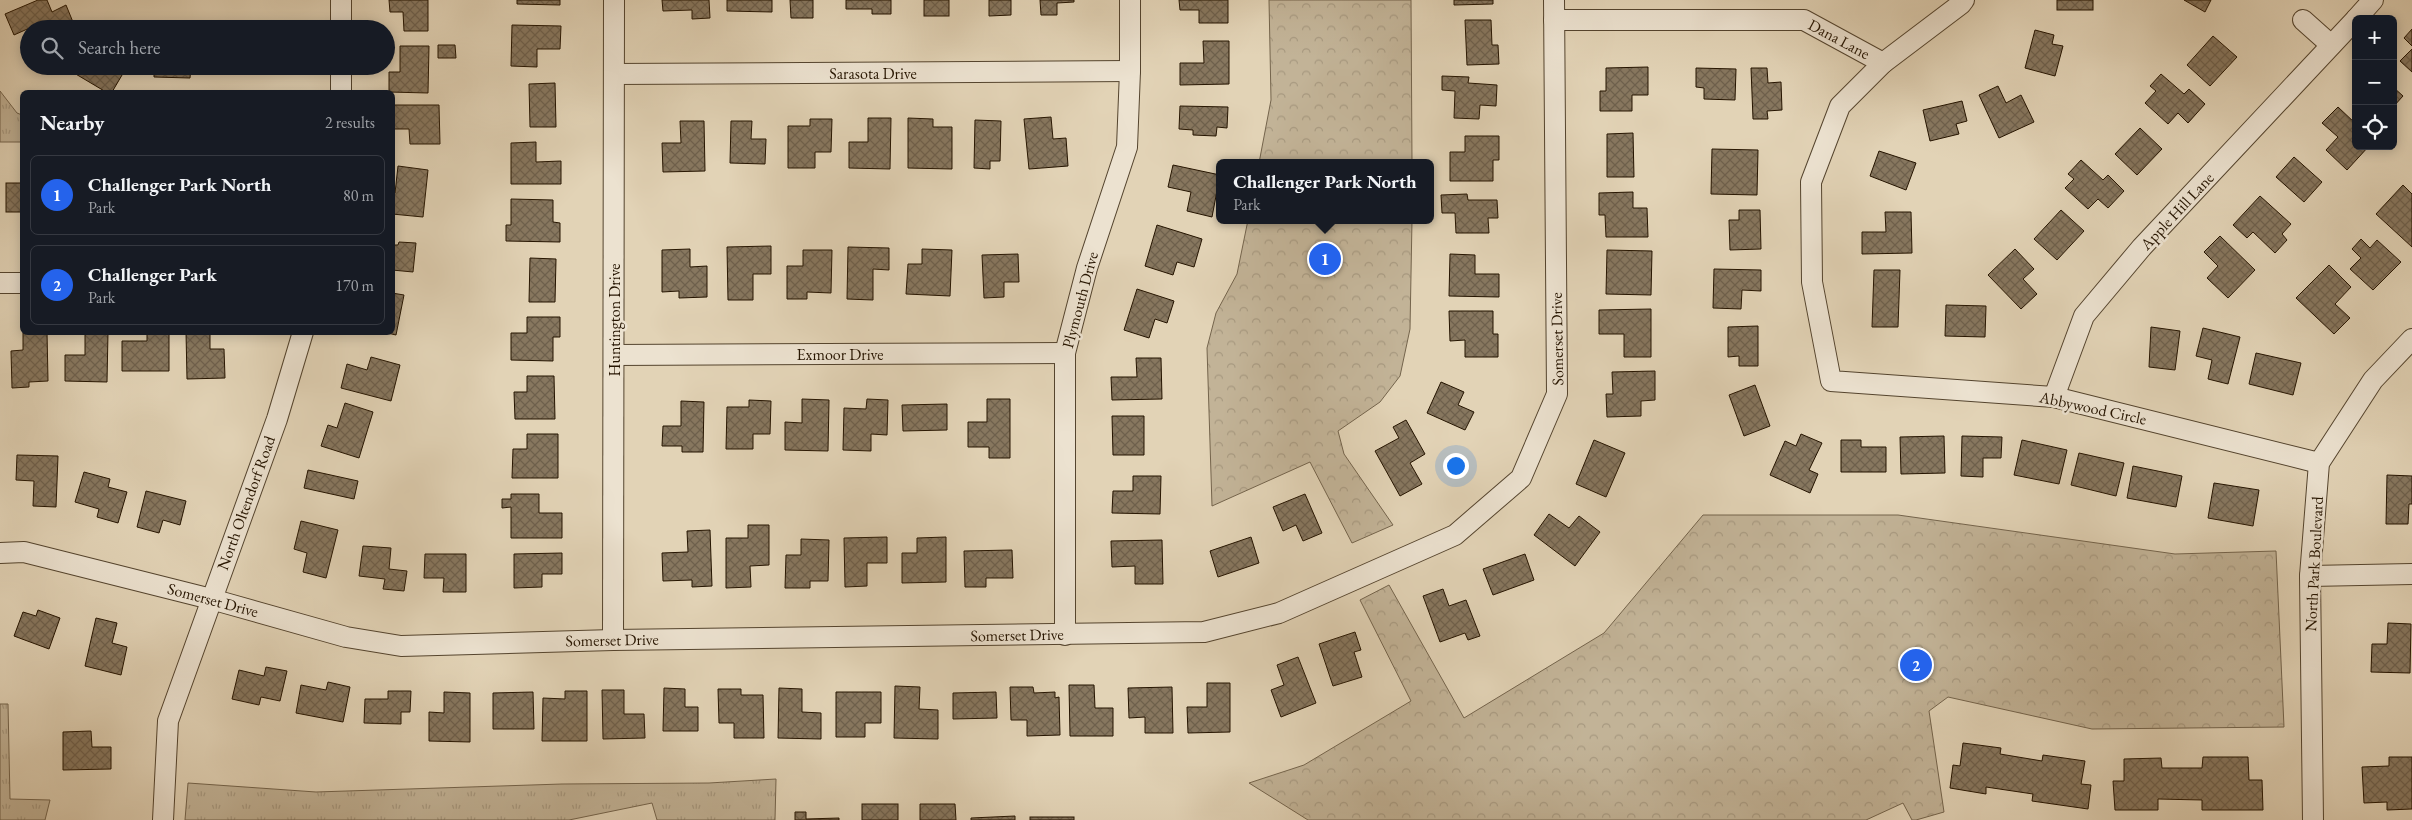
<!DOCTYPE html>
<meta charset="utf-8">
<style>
body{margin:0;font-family:"EB Garamond",serif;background:#242831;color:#f1f3f6}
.controls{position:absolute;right:15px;top:15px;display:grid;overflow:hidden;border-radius:8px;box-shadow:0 2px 12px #0003}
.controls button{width:45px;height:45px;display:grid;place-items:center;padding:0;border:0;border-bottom:1px solid #363941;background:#171b24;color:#f1f3f6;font:25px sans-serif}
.you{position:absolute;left:1455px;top:465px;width:18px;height:18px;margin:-12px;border:4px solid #fff;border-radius:50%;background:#1a73e8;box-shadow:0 0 0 8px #1a73e833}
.badge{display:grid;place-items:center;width:32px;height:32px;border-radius:50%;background:#2563eb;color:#fff;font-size:16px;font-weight:700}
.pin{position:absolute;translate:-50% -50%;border:2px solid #fff;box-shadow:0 1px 5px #0006}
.popup{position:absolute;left:1216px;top:159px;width:218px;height:65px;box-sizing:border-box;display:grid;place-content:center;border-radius:8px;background:#171b24;filter:drop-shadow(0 1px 4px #0005);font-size:16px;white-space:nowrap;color:#9ea1a6}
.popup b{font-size:19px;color:#f1f3f6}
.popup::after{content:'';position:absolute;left:50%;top:100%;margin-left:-10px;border:10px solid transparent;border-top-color:#171b24}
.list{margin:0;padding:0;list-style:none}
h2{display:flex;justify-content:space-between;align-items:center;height:65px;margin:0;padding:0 20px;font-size:21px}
h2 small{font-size:16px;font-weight:400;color:#9ea1a6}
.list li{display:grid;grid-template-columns:32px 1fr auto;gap:15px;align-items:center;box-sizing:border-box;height:80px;margin:0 10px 10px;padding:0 10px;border:1px solid #363941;border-radius:8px}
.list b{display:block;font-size:19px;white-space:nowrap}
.list p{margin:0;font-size:16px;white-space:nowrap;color:#9ea1a6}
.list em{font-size:16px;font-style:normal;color:#9ea1a6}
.icon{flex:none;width:28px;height:28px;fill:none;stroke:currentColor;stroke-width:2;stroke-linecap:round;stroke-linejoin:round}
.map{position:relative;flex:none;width:2412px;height:820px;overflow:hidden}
.search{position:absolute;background:#171b24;box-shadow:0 2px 12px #0003;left:20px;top:20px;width:375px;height:55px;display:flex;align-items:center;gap:12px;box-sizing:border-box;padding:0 18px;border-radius:28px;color:#9ea1a6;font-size:19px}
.panel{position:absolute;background:#171b24;box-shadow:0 2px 12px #0003;left:20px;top:90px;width:375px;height:245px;border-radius:8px}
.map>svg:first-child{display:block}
.grass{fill:url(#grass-tufts);stroke:#74644c}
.forest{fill:url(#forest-crowns);stroke:#74644c}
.building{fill:url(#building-cross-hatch);stroke:#251400}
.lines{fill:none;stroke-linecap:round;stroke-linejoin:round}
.minor-casing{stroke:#54442e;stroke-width:22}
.minor{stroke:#ece2d0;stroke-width:20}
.labels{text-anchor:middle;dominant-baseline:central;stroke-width:5;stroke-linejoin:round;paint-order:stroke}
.street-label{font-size:16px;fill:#251400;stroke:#ece2d0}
</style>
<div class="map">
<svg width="2412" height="820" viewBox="0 0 2412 820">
<defs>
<pattern id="grass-tufts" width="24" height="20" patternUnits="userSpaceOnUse" patternTransform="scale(1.25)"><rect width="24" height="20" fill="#c2b397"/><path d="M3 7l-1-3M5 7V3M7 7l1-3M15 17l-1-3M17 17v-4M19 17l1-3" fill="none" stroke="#a79980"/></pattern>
<pattern id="forest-crowns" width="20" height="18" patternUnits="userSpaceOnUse" patternTransform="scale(1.25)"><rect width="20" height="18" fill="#c2b397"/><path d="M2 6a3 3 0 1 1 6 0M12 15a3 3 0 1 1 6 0" fill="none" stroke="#a79980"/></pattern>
<pattern id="building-cross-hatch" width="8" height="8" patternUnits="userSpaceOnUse" patternTransform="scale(1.25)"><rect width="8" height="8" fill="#87775f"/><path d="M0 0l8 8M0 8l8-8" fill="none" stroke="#6e604c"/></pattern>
</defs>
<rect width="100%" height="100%" fill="#e2d3b6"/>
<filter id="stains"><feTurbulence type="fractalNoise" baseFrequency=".004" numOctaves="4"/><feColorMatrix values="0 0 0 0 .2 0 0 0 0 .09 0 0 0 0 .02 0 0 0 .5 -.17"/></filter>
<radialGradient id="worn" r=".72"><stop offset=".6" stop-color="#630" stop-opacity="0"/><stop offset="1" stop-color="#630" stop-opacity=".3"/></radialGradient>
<g class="grass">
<path d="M0,91L17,113L22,115V142H0Z"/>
<path d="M0,704H8L10,799L50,800L45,820H0Z"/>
<path d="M776,779L775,820H657L652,803L569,820H185L188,783L316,792L562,784L709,783Z"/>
</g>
<g class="forest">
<path d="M1269,0H1411L1412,163H1259L1271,100Z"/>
<path d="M1248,220H1412L1410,329L1400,376L1380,402L1338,431L1344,454L1393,525L1352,543L1310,462L1212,506L1207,348L1216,313L1237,274Z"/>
<path d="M1703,515H1898L2175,554L2276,551L2284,727L2092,729L1948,697L1929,711L1944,812L1916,820H1912L1903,803L1866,820H1308L1249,783L1304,765L1411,701L1360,600L1389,585L1464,718L1604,633Z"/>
</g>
<g class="building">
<path d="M38,0H47L52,12L66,5L75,27L71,29H35L34,26L14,35L5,14Z"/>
<path d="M389,0H428V31H404L403,12H390Z"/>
<path d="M517,0H560V5L517,4Z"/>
<path d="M662,0H709L710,18L692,19V10L663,11Z"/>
<path d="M727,0H772V12L727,11Z"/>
<path d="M790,0H813V18H791Z"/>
<path d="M846,0H891V14H872V9H846Z"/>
<rect x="924" y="0" width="25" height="16"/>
<path d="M989,0H1011V15L989,16Z"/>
<path d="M1040,0H1074V2L1057,3V15H1041Z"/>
<path d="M1179,0H1228V23H1199V10H1180Z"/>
<path d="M1454,0H1493V4L1454,5Z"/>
<rect x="2057" y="0" width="36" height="10"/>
<path d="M2184,0H2211L2205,12Z"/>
<path d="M1465,20H1491L1492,45H1498L1499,64L1467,65Z"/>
<rect x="250" y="22" width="31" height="7"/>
<path d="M512,25L561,26L560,49H537V67L511,66Z"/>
<path d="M2412,29V46L2404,38Z"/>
<path d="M2035,30L2054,35L2052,44L2063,46L2055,76L2025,68Z"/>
<path d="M2213,36L2237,57L2210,86L2187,65Z"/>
<path d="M1203,41H1229V84L1180,85V63H1204Z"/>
<path d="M438,45H455L456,58H438Z"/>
<path d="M400,46H429L428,93L389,92V72H400Z"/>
<path d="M2412,49V72L2400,61Z"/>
<path d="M71,66H118L125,70L112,92H106L69,70Z"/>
<path d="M154,66H191L190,78L154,77Z"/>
<path d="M250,66H291V69L250,70Z"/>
<path d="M1648,67V95H1632V111H1600V91H1606V68Z"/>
<path d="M1696,68L1736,69L1735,100L1704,99V88L1696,87Z"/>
<path d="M1751,68H1767L1768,83L1781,82L1782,110L1767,111L1768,119H1753Z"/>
<path d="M2161,74L2184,94L2189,89L2205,104L2188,123L2178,113L2168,124L2145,103L2156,91L2150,86Z"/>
<path d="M1442,76L1469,77L1468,83L1497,85L1496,106L1480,105L1479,119L1454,118L1455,91L1442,90Z"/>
<path d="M555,83L556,127H530L529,84Z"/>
<path d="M1998,86L2006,103L2021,95L2034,122L1999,138L1979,95Z"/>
<path d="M2393,87L2403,96L2393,107Z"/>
<path d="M1962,101L1967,121L1956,124L1959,134L1930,141L1923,110Z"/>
<path d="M392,105H439L440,144H410L409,129H392Z"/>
<path d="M1180,106L1228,107L1227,128L1217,127L1216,136L1193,135V130L1179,129Z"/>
<path d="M2338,107L2356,124V146H2369L2347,170L2326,150L2338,137L2322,123Z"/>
<path d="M1051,117L1053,139L1066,138L1068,166L1029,169L1024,119Z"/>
<path d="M868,118H891L890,169L849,168V142H868Z"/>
<path d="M908,118L933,119V127H952V169L908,168Z"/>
<path d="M810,119H832L831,152H815V168H788V126H810Z"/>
<path d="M975,120L1001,121L1000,161H990V169L974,168Z"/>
<path d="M680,121H704L705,171L663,172L662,143H681Z"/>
<path d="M731,121H752L751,139H766L765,164L730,163Z"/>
<path d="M2140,128L2162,149L2137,175L2115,154Z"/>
<path d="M1633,133L1634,177H1607V134Z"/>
<path d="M1465,136H1499V160H1493V181H1450V152H1465Z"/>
<path d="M536,142V162L561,161V184H511V143Z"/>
<path d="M1712,149L1758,150L1757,195L1711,194Z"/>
<path d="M1879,151L1916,163L1906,190L1870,176Z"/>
<path d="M2294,157L2322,182L2304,202L2276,177Z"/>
<path d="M2081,160L2103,180L2108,175L2124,191L2108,208L2098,199L2088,209L2065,188L2074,179L2068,174Z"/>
<path d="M1173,165L1220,175L1212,217L1187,211L1191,192L1168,187Z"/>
<path d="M398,166L428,170L423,217L392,214V192L395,193Z"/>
<rect x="6" y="183" width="16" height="29"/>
<path d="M2403,185L2412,194V247L2376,214Z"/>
<path d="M1633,192V208H1647L1648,237H1606L1605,215H1599V193Z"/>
<path d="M1467,194L1468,200H1497L1498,218H1488L1489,233H1456L1455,213H1442L1441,195Z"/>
<path d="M2260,196L2291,224L2282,234L2287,240L2275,253L2253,232L2247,238L2233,225Z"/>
<path d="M511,199L553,200V222L560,223V242L506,241V225H511Z"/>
<path d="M1739,210H1760L1761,249L1730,250L1729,220H1739Z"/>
<path d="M2061,210L2084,231L2057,260L2034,239Z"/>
<path d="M1885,212H1911L1912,253L1862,254V232H1886Z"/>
<path d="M1157,225L1202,239L1194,267L1177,262L1173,275L1145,266Z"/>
<path d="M2220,236L2255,270L2228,298L2207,278L2218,266L2204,252Z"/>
<path d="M2361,239L2370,248L2377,240L2401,262L2373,290L2350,269L2361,258L2352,249Z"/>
<path d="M399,242L416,243L413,272L392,270V245H398Z"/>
<path d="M771,246V274H753V300H728L727,247Z"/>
<path d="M848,247L889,248V270L873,269V300L847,299Z"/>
<path d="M690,249V267L707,266V297L679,298V291L662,292V250Z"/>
<path d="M922,249L952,250L950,296L906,294L908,264H922Z"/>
<path d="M2015,249L2034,269L2023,279L2037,294L2021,309L1988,275Z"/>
<path d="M803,250H832L831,293L807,292V299H787V266H803Z"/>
<path d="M1607,250L1652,251L1651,295L1606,294Z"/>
<path d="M1018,254L1019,282H1004V297L984,298L982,255Z"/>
<path d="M1450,254L1475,255V274H1499V297L1449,296Z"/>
<path d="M530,258L556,259L555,302H529Z"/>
<path d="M2329,265L2351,287L2335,304L2350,318L2334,334L2296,298Z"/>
<path d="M1714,269L1761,270V291L1742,290L1741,309L1713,308Z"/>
<path d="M1874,270H1900L1898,327H1872Z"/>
<path d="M1137,289L1174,301L1167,323L1155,319L1149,338L1124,330Z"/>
<path d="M392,293L404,295L396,335L383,332H392Z"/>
<path d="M1946,305L1986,306L1985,337L1945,336Z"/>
<path d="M1651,309V357H1624V334H1599V310Z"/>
<path d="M1449,311H1493V334H1498V357H1465V340L1450,341Z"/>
<path d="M527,317H560V337H553V361L511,360V333H527Z"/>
<path d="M1758,326V366H1739V356L1728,357V327Z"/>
<path d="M2151,327L2180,331L2175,370L2149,367Z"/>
<path d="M2203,328L2240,337L2228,384L2208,379L2212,360L2196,356Z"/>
<path d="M47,332L48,381L29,382V387L12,388L11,351L23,350V333Z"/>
<path d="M85,332H108L107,382L65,381V355H85Z"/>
<path d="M147,332H169V371H122V341H147Z"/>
<path d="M186,332H210V349H224L225,378L187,379Z"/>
<path d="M2256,353L2301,363L2293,395L2249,384Z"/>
<path d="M371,357L400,365L391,401L341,388L347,364L367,370Z"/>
<path d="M1136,358H1161L1162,399L1112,400L1111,377H1137Z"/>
<path d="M1655,371V400L1641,401V416L1607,417L1606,394H1613L1612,372Z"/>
<path d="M527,376H554L555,419H515L514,392H527Z"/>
<path d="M1441,382L1464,392L1458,405L1474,412L1465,430L1427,413Z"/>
<path d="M1755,385L1770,426L1744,436L1729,395Z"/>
<path d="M802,399L829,400L828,451L785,450V422L802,423Z"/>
<path d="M867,399L888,400L887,435L871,434V451L843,450L844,408L866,409Z"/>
<path d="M987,399H1010V458H989V447H968V422H987Z"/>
<path d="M749,400L771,401L770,434H753V449H726L727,407H749Z"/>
<path d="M681,401L704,402L703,452H682V446H662L663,426H681Z"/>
<path d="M345,403L373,412L359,458L321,446L328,425L337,428Z"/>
<path d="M947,404V430L903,431L902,405Z"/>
<path d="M1112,416H1144V455H1113Z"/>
<path d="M1406,420L1425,454L1410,463L1422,484L1400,496L1375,451L1399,438L1393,427Z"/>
<path d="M527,434H558V478H512L513,449H527Z"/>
<path d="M1801,434L1822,443L1809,470L1818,474L1810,493L1770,475L1785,441L1796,446Z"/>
<path d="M1944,436L1945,473L1901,474L1900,437Z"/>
<path d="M1962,436L2002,437L2001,458H1983V477L1961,476Z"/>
<path d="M1594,440L1625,453L1606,497L1576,484Z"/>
<path d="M1841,440H1861V447H1886V472H1841Z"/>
<path d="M2022,440L2067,450L2059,484L2014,475Z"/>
<path d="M2079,453L2124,463L2116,496L2071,485Z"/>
<path d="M17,455L58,456L56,507L33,506L34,481L16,480Z"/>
<path d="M2133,466L2182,476L2176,507L2127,498Z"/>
<path d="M308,470L358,481L354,499L304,488Z"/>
<path d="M84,472L110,479L108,487L127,492L118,523L97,517L99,509L75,502Z"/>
<path d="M2387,475L2412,476V504H2409L2408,524H2386Z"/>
<path d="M1133,476H1161L1160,514L1112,513L1113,491H1133Z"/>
<path d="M2214,483L2259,490L2253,526L2208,518Z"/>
<path d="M146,491L186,501L180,525L163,520L159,533L137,527Z"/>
<path d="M511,494H539V513H562V538H511V507L502,508V499H511Z"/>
<path d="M1305,494L1322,533L1303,541L1296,525L1283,531L1273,507Z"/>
<path d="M1549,514L1569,528L1579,516L1600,532L1575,566L1534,535Z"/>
<path d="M301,521L338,530L326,578L303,572L307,553L294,549Z"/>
<path d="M748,525H769V565L750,566L751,587L726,588V538H748Z"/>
<path d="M710,530L712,586L692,587V580L663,581L662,553L688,552L687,531Z"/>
<path d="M887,537V563H867V586L845,587L844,538Z"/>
<path d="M946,537V582L902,583V553H917V538Z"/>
<path d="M1251,537L1259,563L1218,577L1210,551Z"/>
<path d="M801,539L829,540L828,581H810V588H785L786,555H801Z"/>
<path d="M1162,540L1163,584H1135V566L1112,567L1111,541Z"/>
<path d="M363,546L391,548L389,569L407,571L404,591L383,589L385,579L359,576Z"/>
<path d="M1012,550L1013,578H986V587H965L964,551Z"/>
<path d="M562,553V574H542V587L514,588V554Z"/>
<path d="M425,554H466V592H443L444,578H424Z"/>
<path d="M1525,554L1534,580L1493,595L1483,569Z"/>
<path d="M1443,589L1449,606L1466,600L1480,636L1468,640L1465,633L1440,642L1423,596Z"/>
<path d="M38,610L60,618L49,649L14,636L23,612L36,616Z"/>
<path d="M96,618L117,623L112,643L127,647L121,675L85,666Z"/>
<path d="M2388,623L2411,624L2410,673L2371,672L2372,644H2387Z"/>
<path d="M1355,632L1361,650L1354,652L1362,677L1333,686L1319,644Z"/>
<path d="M1298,657L1316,703L1281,717L1271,690L1284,685L1277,665Z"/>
<path d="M266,667L287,671L280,701L261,697L259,705L232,699L239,670L264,676Z"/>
<path d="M328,682L350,687L343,722L296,713L301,685L326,690Z"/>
<path d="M1207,683H1230V732L1188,733L1187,707H1207Z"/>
<path d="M1069,685H1094L1095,708H1113V736H1070Z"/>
<path d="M895,686L920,687L919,709L938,710V739L894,738Z"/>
<path d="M1010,687H1033L1034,693L1055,692V698L1059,697L1060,735L1027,736V720H1011Z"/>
<path d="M1172,687L1173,733H1145V717L1129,718L1128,688Z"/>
<path d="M664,688L685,689V707H698V731H663Z"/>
<path d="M779,688L802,689V712L821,713V739L778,738Z"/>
<path d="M718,689H741V695H763L764,738H734V723H719Z"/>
<path d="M602,690H624V714H644L645,738L603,739Z"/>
<path d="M388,691H411L410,712H401V724L364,723L365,699H388Z"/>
<path d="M565,691H587V741H542L543,698L565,699Z"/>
<path d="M444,692L470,693V742L429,741V712L444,713Z"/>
<path d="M533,692L534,729H493V693Z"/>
<path d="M836,692H881V723H865V737H836Z"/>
<path d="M996,692L997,718L953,719V693Z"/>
<path d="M91,731L92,747H111V769L63,770V732Z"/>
<path d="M1963,743L2001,748L2000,754L2042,761L2043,755L2085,761L2081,784L2091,785L2088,809L2032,801L2033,794L1986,787V794L1950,788L1953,765L1960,766Z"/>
<path d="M2203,757H2248L2249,780H2262L2263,810H2202V800L2158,799V810H2115L2113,781H2124V759L2161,758L2162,768H2202Z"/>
<path d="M2389,757H2412V809L2387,810V802L2364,803L2362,767L2389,766Z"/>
<rect x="862" y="804" width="36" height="16"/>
<path d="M920,804H955L956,820H920Z"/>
<path d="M795,812H806V819L839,818V820H795Z"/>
<path d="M1015,816V820H971V818Z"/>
<rect x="1030" y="817" width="44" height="3"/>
</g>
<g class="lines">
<g class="minor-casing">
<g id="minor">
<path d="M1964,0L1961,4L1883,63L1840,106L1811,182L1812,282L1831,381L2054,397L2319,463"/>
<path d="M2356,19L2373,0"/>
<path d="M1554,20H1804L1883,63"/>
<path d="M2303,20L2331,45"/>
<path d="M341,29V0"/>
<path d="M615,74L1130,71"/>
<path d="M341,92V66"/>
<path d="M0,283H22"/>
<path d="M614,355L1065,353"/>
<path d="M2054,397L2084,316L2142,247L2356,19"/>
<path d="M0,553L24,552L211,599L346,637L401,646L613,640L1204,632L1279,613L1455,535L1521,478L1557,394L1554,0"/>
<path d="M2310,576L2412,574"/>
<path d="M1065,635V353L1087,268L1127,147L1130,71V0"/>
<path d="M613,640L614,0"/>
<path d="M163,820L168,721L277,419L303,332"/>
<path d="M2313,820L2310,576L2319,463L2373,380L2412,339"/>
</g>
</g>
<use href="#minor" class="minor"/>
</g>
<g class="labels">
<g class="street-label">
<text transform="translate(1839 39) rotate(28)">Dana Lane</text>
<text x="873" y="73">Sarasota Drive</text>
<text transform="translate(2177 211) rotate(-47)">Apple Hill Lane</text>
<text transform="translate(1080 300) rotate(-75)">Plymouth Drive</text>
<text transform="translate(614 320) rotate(-90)">Huntington Drive</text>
<text transform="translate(1557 339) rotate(-91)">Somerset Drive</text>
<text x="840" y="354">Exmoor Drive</text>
<text transform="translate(2093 408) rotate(12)">Abbywood Circle</text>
<text transform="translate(246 503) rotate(-70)">North Oltendorf Road</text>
<text transform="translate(2314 564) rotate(-87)">North Park Boulevard</text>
<text transform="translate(213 600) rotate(15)">Somerset Drive</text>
<text transform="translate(1017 635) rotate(-1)">Somerset Drive</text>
<text transform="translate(612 640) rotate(-1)">Somerset Drive</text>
</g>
</g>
<rect width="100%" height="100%" filter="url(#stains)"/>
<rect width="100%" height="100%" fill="url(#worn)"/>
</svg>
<div class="controls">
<button>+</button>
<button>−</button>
<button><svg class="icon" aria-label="locate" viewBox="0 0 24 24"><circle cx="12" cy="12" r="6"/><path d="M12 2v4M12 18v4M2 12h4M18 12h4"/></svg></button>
</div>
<div class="you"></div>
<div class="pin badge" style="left:1325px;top:259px">1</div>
<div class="popup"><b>Challenger Park North</b>Park</div>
<div class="pin badge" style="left:1916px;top:665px">2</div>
<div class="search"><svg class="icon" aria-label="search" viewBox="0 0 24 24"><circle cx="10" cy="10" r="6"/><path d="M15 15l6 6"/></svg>Search here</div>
<section class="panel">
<h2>Nearby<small>2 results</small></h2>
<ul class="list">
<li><span class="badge">1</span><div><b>Challenger Park North</b><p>Park</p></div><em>80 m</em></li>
<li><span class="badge">2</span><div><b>Challenger Park</b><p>Park</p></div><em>170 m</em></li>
</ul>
</section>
</div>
